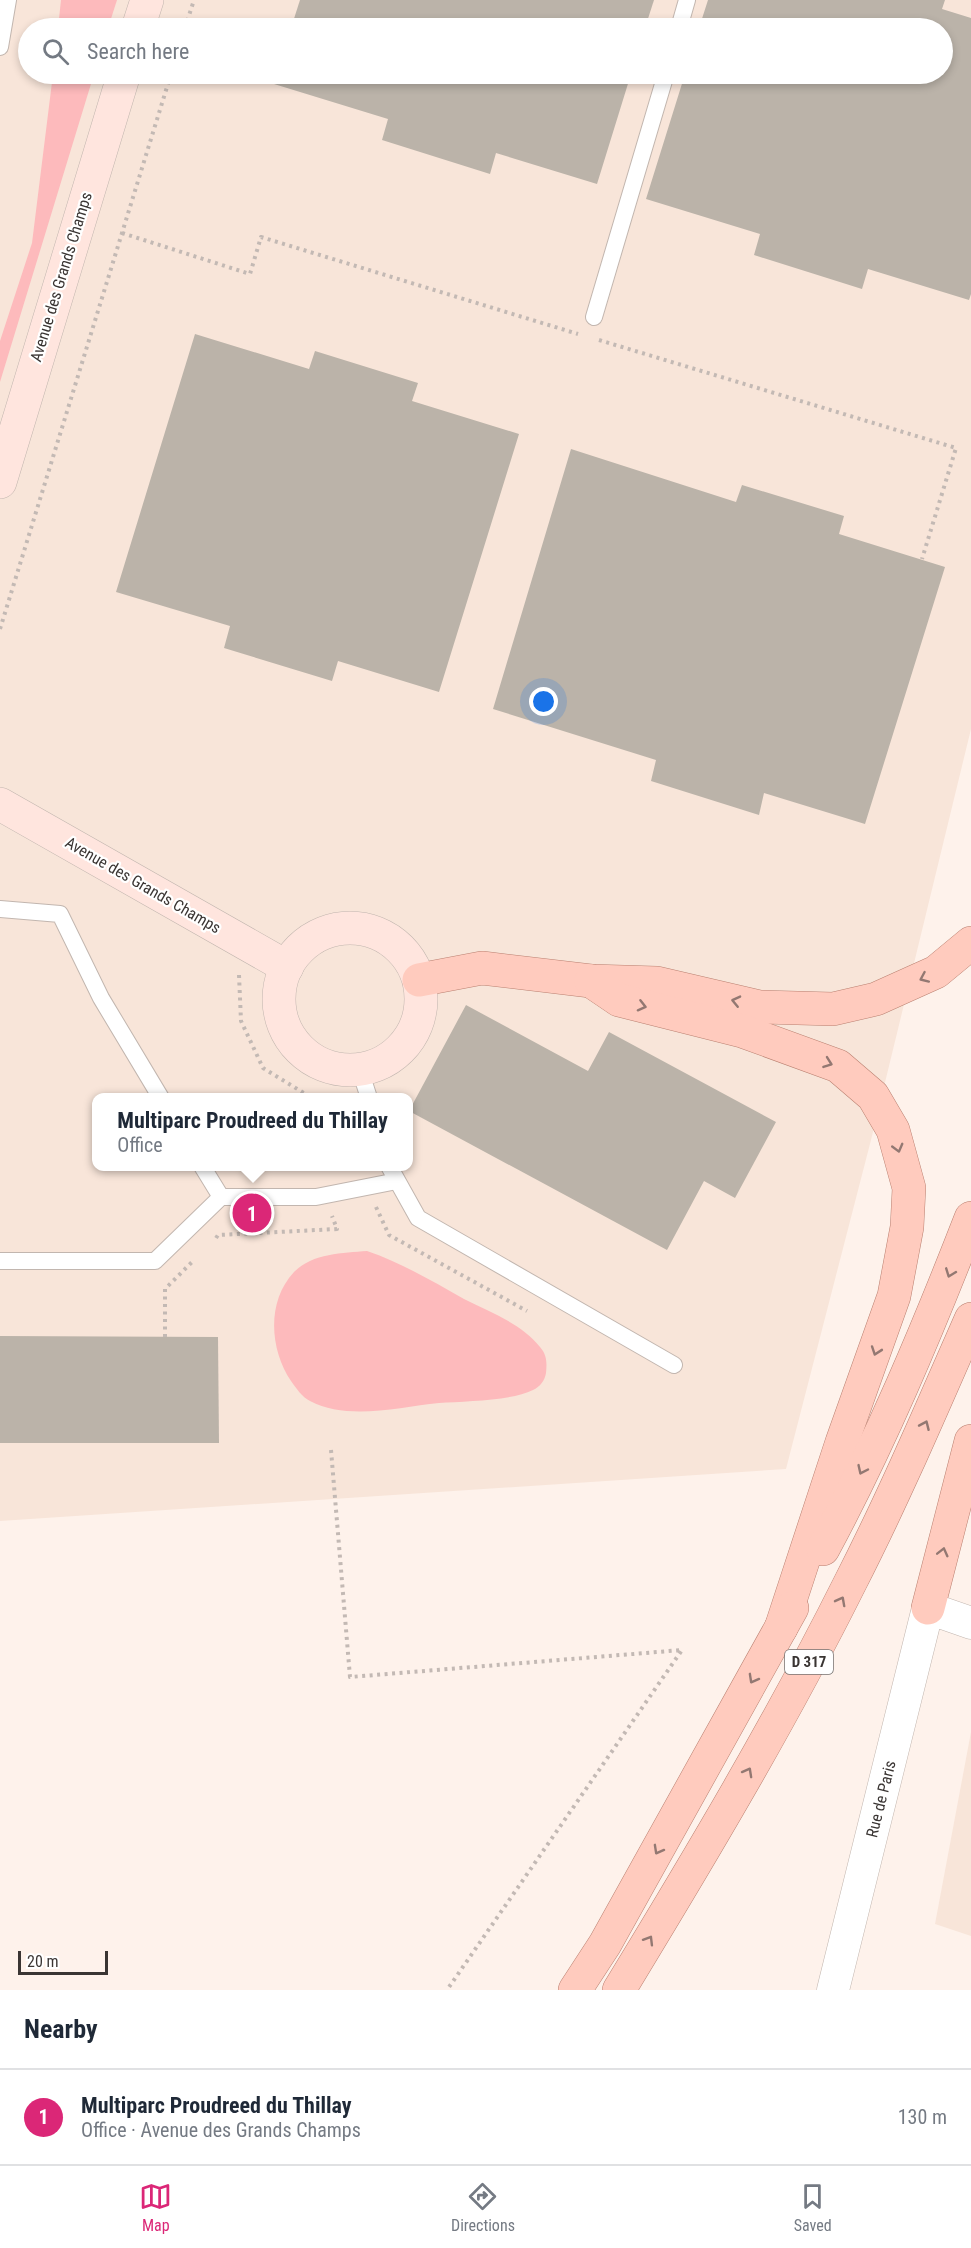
<!DOCTYPE html>
<meta charset="utf-8">
<style>
body{margin:0;font-family:"Roboto Condensed",sans-serif;background:#f2f2f3;color:#1f2937}
.scale{position:absolute;left:18px;bottom:15px;width:90px;box-sizing:border-box;padding-left:6px;border:3px solid #3a3533;border-top:0;font-size:16px;line-height:21px;white-space:nowrap;color:#3a3533;-webkit-text-stroke:4px #fff;paint-order:stroke}
.you{position:absolute;left:544px;top:702px;width:21px;height:21px;margin:-15px;border:4px solid #fff;border-radius:50%;background:#1a73e8;box-shadow:0 0 0 9px #1a73e833}
.badge{display:grid;place-items:center;width:39px;height:39px;border-radius:50%;background:#db2777;color:#fff;font-size:20px;font-weight:700}
.pin{position:absolute;translate:-50% -50%;border:3px solid #fff;box-shadow:0 2px 6px #0006}
.popup{position:absolute;left:92px;top:1093px;width:321px;height:78px;box-sizing:border-box;display:grid;place-content:center;border-radius:12px;background:#fff;filter:drop-shadow(0 2px 4px #0005);font-size:20px;white-space:nowrap;color:#747a83}
.popup b{font-size:22px;color:#1f2937}
.popup::after{content:'';position:absolute;left:50%;top:100%;margin-left:-12px;border:12px solid transparent;border-top-color:#fff}
.list{margin:0;padding:0;list-style:none}
h2{display:flex;justify-content:space-between;align-items:center;height:78px;margin:0;padding:0 24px;font-size:26px}
h2 small{font-size:20px;font-weight:400;color:#747a83}
.list li{display:grid;grid-template-columns:39px 1fr auto;gap:18px;align-items:center;box-sizing:border-box;height:96px;padding:0 24px;border-top:2px solid #e0e1e3}
.list b{display:block;font-size:22px;white-space:nowrap}
.list p{margin:0;font-size:20px;white-space:nowrap;color:#747a83}
.list em{font-size:20px;font-style:normal;color:#747a83}
.icon{flex:none;width:33px;height:33px;fill:none;stroke:currentColor;stroke-width:2;stroke-linecap:round;stroke-linejoin:round}
.map{position:relative;flex:none;width:971px;height:1990px;overflow:hidden}
.search{position:absolute;background:#fff;box-shadow:0 3px 9px #0003;left:18px;right:18px;top:18px;height:66px;display:flex;align-items:center;gap:15px;box-sizing:border-box;padding:0 21px;border-radius:33px;color:#747a83;font-size:22px}
.sheet{height:174px;background:#fff}
nav{display:flex;justify-content:space-around;align-items:center;box-sizing:border-box;height:84px;border-top:2px solid #e0e1e3;background:#fff;font-size:16px;color:#747a83}
nav a{display:grid;justify-items:center;gap:3px}
nav .on{color:#db2777}
.map>svg:first-child{display:block}
.built{fill:#f8e5d9;fill-rule:evenodd}
.water{fill:#fdbabc}
.building{fill:#bbb3a9}
.lines{fill:none;stroke-linecap:round;stroke-linejoin:round}
.service-casing{stroke:#c2b6af;stroke-width:18}
.minor-casing{stroke:#c2b6af;stroke-width:33}
.secondary-casing{stroke:#c2b6af;stroke-width:34}
.primary-casing{stroke:#ba8071;stroke-width:34}
.path{stroke:#c3b9b4;stroke-width:4;stroke-dasharray:3 4.5;stroke-linecap:butt}
.service{stroke:#fff;stroke-width:16}
.minor{stroke:#fff;stroke-width:32}
.secondary{stroke:#ffe5de;stroke-width:33}
.primary{stroke:#ffcbbe;stroke-width:33}
.oneway{stroke:#937872}
.labels{text-anchor:middle;dominant-baseline:central;stroke-width:4.5;stroke-linejoin:round;paint-order:stroke}
.shield{fill:#fff;stroke:#757270;stroke-width:1.5}
.shield-label{font-size:15px;font-weight:bold;fill:#3a3533}
.street-label{font-size:16px;fill:#3a3533;stroke:#fff}
</style>
<div class="map">
<svg width="971" height="1990" viewBox="0 0 971 1990">
<rect width="100%" height="100%" fill="#fef2eb"/>
<g class="built">
<path d="M0,0H971V729L871,1140L786,1469L0,1521ZM28,28H942V74H28ZM96,1098H408V1166H96Z"/>
<path d="M971,1732V1936L935,1924Z"/>
</g>
<g class="water">
<path d="M61,0H117L108,28H58Z"/>
<path d="M53,74H94L0,382V341L32,243Z"/>
<path d="M367,1251C402,1263 432,1281 464,1299C490,1312 522,1324 540,1347C547,1355 547,1363 546,1373C545,1380 540,1387 533,1390C511,1401 465,1401 439,1403C399,1407 348,1421 310,1401C302,1397 296,1388 291,1381C270,1350 266,1302 294,1272C313,1253 343,1253 367,1251Z"/>
</g>
<g class="building">
<path d="M300,0H654L645,28H291Z"/>
<path d="M708,0H945L942,9L971,18V294L969,300L868,269L862,289L754,255L760,234L646,199L685,74H942V28H699Z"/>
<path d="M277,74H631L597,184L496,153L490,174L382,140L388,119L274,84Z"/>
<path d="M195,334L309,369L315,351L418,383L412,401L519,434L439,692L338,661L332,681L224,648L230,626L116,592Z"/>
<path d="M571,449L736,502L742,485L844,516L839,534L945,567L865,824L764,793L759,815L651,781L656,760L493,709Z"/>
<path d="M466,1005L588,1071L609,1032L776,1122L735,1198L704,1181L667,1250L409,1111Z"/>
<path d="M0,1336L218,1337L219,1443H0Z"/>
</g>
<g class="lines">
<g class="service-casing">
<g id="service">
<path d="M679,28L687,0"/>
<path d="M0,47L8,0"/>
<path d="M594,317L666,74"/>
<path d="M0,909L60,914L101,998L161,1098"/>
<path d="M360,1070L369,1098"/>
<path d="M202,1166L221,1197"/>
<path d="M389,1166L418,1218L674,1365"/>
<path d="M0,1261H155L221,1197H316L397,1181"/>
</g>
</g>
<g class="minor-casing">
<path id="minor" d="M833,1990L928,1608L971,1623"/>
</g>
<g class="secondary-casing">
<g id="secondary">
<path d="M138,28L147,0"/>
<path d="M0,482L124,74"/>
<path d="M0,804L287,967"/>
<circle cx="350" cy="999" r="71"/>
</g>
</g>
<g class="primary-casing">
<g id="primary">
<path d="M419,980L482,968L591,981L657,983L760,1007L833,1009L876,999L936,972L971,943"/>
<path d="M591,981L619,1000L742,1031L838,1066L873,1096L893,1130L909,1188L907,1227L894,1296L842,1442L781,1628"/>
<path d="M823,1549C880,1443 927,1331 971,1218"/>
<path d="M928,1608L971,1441"/>
<path d="M575,1990L605,1944L792,1608"/>
<path d="M619,1990C700,1857 780,1723 850,1583C894,1497 932,1408 971,1319"/>
</g>
</g>
<g class="path">
<path d="M185,28L194,0"/>
<path d="M122,233L250,274L261,237L578,334"/>
<path d="M599,340L956,448L922,559"/>
<path d="M0,629L171,74"/>
<path d="M239,975L241,1021L263,1068L312,1098"/>
<path d="M376,1207L389,1235L527,1311"/>
<path d="M216,1238L218,1235L337,1229L332,1216"/>
<path d="M165,1337V1289L194,1260"/>
<path d="M331,1450L350,1677L682,1650L447,1990"/>
</g>
<use href="#service" class="service"/>
<use href="#minor" class="minor"/>
<use href="#secondary" class="secondary"/>
<use href="#primary" class="primary"/>
</g>
<defs><path id="oneway-chevron" d="M-2-3.5L2.5 0L-2 3.5" fill="none" stroke-width="1.6" stroke-linecap="round" stroke-linejoin="round" transform="scale(1.5)"/></defs>
<g class="oneway">
<use href="#oneway-chevron" transform="translate(924 978) rotate(156)"/>
<use href="#oneway-chevron" transform="translate(736 1001) rotate(-167)"/>
<use href="#oneway-chevron" transform="translate(642 1006) rotate(14)"/>
<use href="#oneway-chevron" transform="translate(828 1063) rotate(20)"/>
<use href="#oneway-chevron" transform="translate(898 1148) rotate(75)"/>
<use href="#oneway-chevron" transform="translate(950 1273) rotate(111)"/>
<use href="#oneway-chevron" transform="translate(876 1351) rotate(109)"/>
<use href="#oneway-chevron" transform="translate(925 1425) rotate(-66)"/>
<use href="#oneway-chevron" transform="translate(862 1470) rotate(115)"/>
<use href="#oneway-chevron" transform="translate(943 1552) rotate(-76)"/>
<use href="#oneway-chevron" transform="translate(841 1601) rotate(-62)"/>
<use href="#oneway-chevron" transform="translate(753 1679) rotate(119)"/>
<use href="#oneway-chevron" transform="translate(748 1772) rotate(-61)"/>
<use href="#oneway-chevron" transform="translate(658 1850) rotate(119)"/>
<use href="#oneway-chevron" transform="translate(649 1940) rotate(-59)"/>
</g>
<g class="labels">
<rect class="shield" x="785" y="1650" width="48" height="24" rx="4.5"/>
<g class="shield-label">
<text x="809" y="1662">D 317</text>
</g>
<g class="street-label">
<text transform="translate(61 277) rotate(-73)">Avenue des Grands Champs</text>
<text transform="translate(143 885) rotate(30)">Avenue des Grands Champs</text>
<text transform="translate(881 1799) rotate(-76)">Rue de Paris</text>
</g>
</g>
</svg>
<div class="scale">20 m</div>
<div class="you"></div>
<div class="pin badge" style="left:252px;top:1213px">1</div>
<div class="popup"><b>Multiparc Proudreed du Thillay</b>Office</div>
<div class="search"><svg class="icon" aria-label="search" viewBox="0 0 24 24"><circle cx="10" cy="10" r="6"/><path d="M15 15l6 6"/></svg>Search here</div>
</div>
<section class="sheet">
<h2>Nearby<small></small></h2>
<ul class="list">
<li><span class="badge">1</span><div><b>Multiparc Proudreed du Thillay</b><p>Office · Avenue des Grands Champs</p></div><em>130 m</em></li>
</ul>
</section>
<nav>
<a class="on"><svg class="icon" aria-label="map" viewBox="0 0 24 24"><path d="M3 6l6-2 6 2 6-2v14l-6 2-6-2-6 2zM9 4v14M15 6v14"/></svg>Map</a>
<a><svg class="icon" aria-label="directions" viewBox="0 0 24 24"><path d="M12 3l9 9-9 9-9-9zM9 14v-3h6M13 9l2 2-2 2"/></svg>Directions</a>
<a><svg class="icon" aria-label="saved" viewBox="0 0 24 24"><path d="M7 4h10v16l-5-4-5 4z"/></svg>Saved</a>
</nav>
